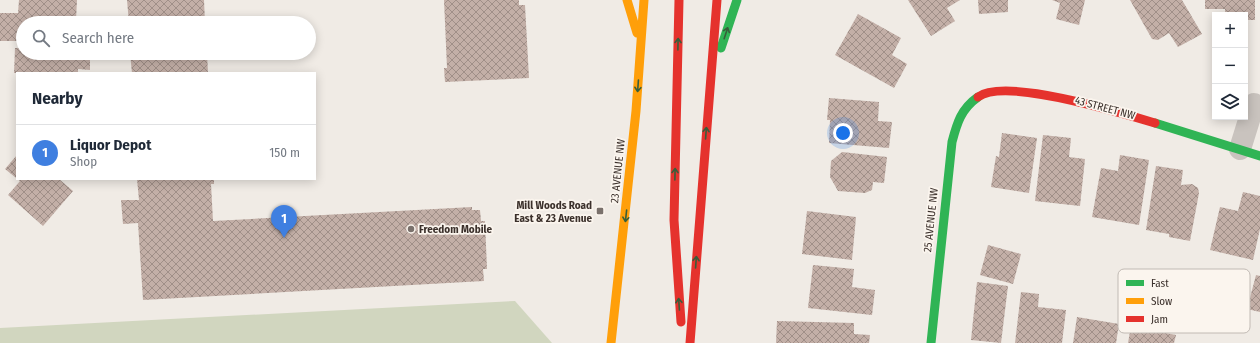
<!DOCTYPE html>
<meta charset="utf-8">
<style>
body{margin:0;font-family:"Fira Sans Condensed",sans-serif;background:#f6f6f7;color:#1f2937}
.controls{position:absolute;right:12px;top:12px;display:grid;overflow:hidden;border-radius:0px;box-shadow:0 2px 10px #0003}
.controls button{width:36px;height:36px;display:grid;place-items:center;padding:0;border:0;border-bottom:1px solid #e0e1e3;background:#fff;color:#1f2937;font:20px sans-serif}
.you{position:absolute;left:843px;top:133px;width:14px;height:14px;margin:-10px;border:3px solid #fff;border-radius:50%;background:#1a73e8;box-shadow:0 0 0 6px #1a73e833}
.badge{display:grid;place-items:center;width:26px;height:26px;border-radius:50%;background:#7c3aed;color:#fff;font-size:13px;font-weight:700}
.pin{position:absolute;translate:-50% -33px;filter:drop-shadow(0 1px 2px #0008)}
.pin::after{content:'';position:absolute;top:21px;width:14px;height:12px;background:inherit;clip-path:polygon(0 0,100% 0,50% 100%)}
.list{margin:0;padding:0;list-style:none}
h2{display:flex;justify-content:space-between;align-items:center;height:52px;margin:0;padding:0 16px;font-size:17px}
h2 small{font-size:13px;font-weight:400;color:#747a83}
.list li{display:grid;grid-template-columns:26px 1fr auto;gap:12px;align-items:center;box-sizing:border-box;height:56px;padding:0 16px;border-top:1px solid #e0e1e3}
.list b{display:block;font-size:15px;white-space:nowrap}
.list p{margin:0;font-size:13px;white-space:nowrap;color:#747a83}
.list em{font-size:13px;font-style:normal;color:#747a83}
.icon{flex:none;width:22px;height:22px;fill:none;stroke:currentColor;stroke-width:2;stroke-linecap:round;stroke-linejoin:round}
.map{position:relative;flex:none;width:1260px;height:343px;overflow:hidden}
.search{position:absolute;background:#fff;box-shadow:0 2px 10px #0003;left:16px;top:16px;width:300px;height:44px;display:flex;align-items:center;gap:10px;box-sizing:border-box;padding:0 14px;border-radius:22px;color:#747a83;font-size:15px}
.panel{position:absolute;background:#fff;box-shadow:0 2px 10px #0003;left:16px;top:72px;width:300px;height:108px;border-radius:0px}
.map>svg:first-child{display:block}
.green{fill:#d1d6bf}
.building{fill:url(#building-cross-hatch)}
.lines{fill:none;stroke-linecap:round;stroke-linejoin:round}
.street{stroke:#c9c3be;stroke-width:22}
.fast{stroke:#30b455;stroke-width:9}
.slow{stroke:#ff9f0a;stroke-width:9}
.jam{stroke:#e5322d;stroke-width:9}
.oneway{stroke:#375e3a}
.poi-dot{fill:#7a716c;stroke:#fbf5ee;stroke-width:1.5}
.labels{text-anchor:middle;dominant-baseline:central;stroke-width:3.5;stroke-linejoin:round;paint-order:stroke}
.street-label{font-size:11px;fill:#3b302b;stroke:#fbf5ee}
.poi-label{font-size:11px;font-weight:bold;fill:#3b302b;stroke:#fbf5ee;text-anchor:end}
.key{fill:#fbf5ee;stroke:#c1bab4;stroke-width:1}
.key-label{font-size:11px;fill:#3b302b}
</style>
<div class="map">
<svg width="1260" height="343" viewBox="0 0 1260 343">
<defs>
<pattern id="building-cross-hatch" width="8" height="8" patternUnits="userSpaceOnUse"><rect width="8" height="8" fill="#c3afa7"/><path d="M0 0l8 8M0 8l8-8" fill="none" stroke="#a08f88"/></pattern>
</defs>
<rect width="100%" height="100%" fill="#f0ebe5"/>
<path class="green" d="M515,301L552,343H0V328Z"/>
<g class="building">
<path d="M19,0H77L76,20H67V23H23V41H0V13H18Z"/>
<path d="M127,0H204L205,23H129Z"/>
<path d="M444,0H519V5H525L529,78L445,82L444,68H447Z"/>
<path d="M908,0H960L947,8L955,21L931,36Z"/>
<path d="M978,0H1008V12L979,14Z"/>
<path d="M1052,0H1085L1079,25L1056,19L1060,3Z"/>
<path d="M1130,0H1182L1202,34L1178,47L1169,33L1158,40L1152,39Z"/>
<path d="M1205,0H1255V20H1245V15H1225V9H1205Z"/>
<path d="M858,14L901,38L892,55L907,64L894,88L835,55Z"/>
<path d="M15,48H23V53H90V70L78,69V73H14Z"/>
<path d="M130,53H207L208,73H132Z"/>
<path d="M829,98L879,102L878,121L892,122L889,148L829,143L830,120H827Z"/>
<path d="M1002,133L1037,138L1029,193L991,187L996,156L999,157Z"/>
<path d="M1043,135L1071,138L1069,157L1085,159L1080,206L1035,201Z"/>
<path d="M842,152L887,157L884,183L873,182L872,190L865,193L838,191L830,177L831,161Z"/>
<path d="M17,155V179H59L73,191L43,226L8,195L20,181L5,169Z"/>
<path d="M1120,155L1149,160L1139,225L1092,217L1101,168L1118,171Z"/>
<path d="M1156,166L1183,170L1181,185L1192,184L1198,188L1199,193L1190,241L1169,237V234L1146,230Z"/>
<path d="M137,179H214V184H211L213,221L472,207V210H480L481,221H485L487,269H483L484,281L143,300L138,223L123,224L121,200H139Z"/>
<path d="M1243,192L1260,196V229L1253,260L1210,250L1220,207L1238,211Z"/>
<path d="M807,211L856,217L852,260L802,254Z"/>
<path d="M988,245L1021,254L1013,284L980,275Z"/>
<path d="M813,265L854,269L852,287L875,290L872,315L808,308Z"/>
<path d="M1256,275L1260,276V312L1247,309Z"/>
<path d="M977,282L1008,286L1001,343L971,340Z"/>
<path d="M1021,292L1039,294L1038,307L1066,310L1062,343H1015Z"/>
<path d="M1077,317L1119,324L1116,343H1073Z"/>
<path d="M777,321L854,323V334L870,335L869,343H776Z"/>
<path d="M1131,326L1176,335L1174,343H1128Z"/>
</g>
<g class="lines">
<path class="street" d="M1240,149L1254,104"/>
<g class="fast">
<path d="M721,48L737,0"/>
<path d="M1155,123L1260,156"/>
<path d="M931,343L952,142C957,123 961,109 978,97"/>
</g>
<g class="slow">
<path d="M627,0L637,33"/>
<path d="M611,343L636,111L644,0"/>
</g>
<g class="jam">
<path d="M679,0L674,220L681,322"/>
<path d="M978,97C1005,77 1122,113 1155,123"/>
<path d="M690,343L717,0"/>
</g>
</g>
<defs><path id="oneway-shaft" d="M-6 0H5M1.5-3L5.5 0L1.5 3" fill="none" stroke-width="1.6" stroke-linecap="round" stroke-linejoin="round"/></defs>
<g class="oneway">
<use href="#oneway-shaft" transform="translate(726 33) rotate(-72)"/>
<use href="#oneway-shaft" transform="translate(678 44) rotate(-89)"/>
<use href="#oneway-shaft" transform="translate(638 86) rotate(94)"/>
<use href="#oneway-shaft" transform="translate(706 133) rotate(-86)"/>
<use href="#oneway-shaft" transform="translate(675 174) rotate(-89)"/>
<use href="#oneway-shaft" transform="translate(626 216) rotate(96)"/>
<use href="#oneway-shaft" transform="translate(696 262) rotate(-86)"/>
<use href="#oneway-shaft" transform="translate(679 304) rotate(-94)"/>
</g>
<g class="poi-dot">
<rect x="596" y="207" width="8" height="8" rx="2"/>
<circle cx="411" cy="229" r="4"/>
</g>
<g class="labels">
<g class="street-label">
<text transform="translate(1105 108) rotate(15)">43 STREET NW</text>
<text transform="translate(618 171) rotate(-84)">23 AVENUE NW</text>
<text transform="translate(931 220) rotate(-84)">25 AVENUE NW</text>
</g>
<g class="poi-label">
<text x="592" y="205">Mill Woods Road<tspan x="592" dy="13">East &amp; 23 Avenue</tspan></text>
<text x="419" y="229" text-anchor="start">Freedom Mobile</text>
</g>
</g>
<rect x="1118" y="269" width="132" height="64" rx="6" class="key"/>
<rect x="1126" y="280" width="18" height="6" fill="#30b455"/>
<rect x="1126" y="298" width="18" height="6" fill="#ff9f0a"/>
<rect x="1126" y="316" width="18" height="6" fill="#e5322d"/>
<g class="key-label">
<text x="1151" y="287">Fast</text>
<text x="1151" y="305">Slow</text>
<text x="1151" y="323">Jam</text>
</g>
</svg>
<div class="controls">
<button>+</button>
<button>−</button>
<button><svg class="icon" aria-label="layers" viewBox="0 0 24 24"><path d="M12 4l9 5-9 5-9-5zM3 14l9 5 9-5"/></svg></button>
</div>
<div class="you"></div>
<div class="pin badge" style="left:284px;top:238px;background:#3f7fe0">1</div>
<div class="search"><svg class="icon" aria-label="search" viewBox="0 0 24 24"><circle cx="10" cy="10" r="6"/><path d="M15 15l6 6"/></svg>Search here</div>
<section class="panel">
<h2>Nearby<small></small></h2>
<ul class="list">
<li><span class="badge" style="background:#3f7fe0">1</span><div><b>Liquor Depot</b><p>Shop</p></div><em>150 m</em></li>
</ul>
</section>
</div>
